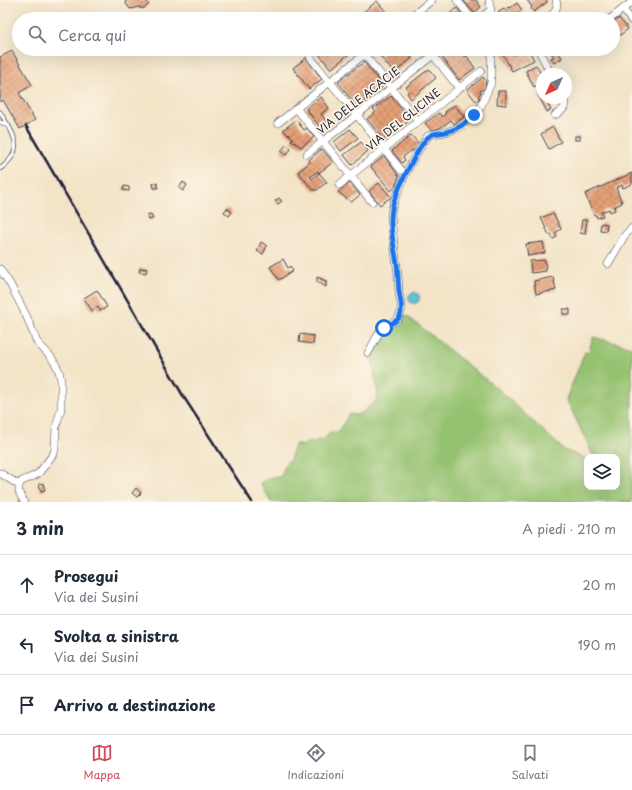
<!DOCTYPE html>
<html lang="it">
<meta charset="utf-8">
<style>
body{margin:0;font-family:"Playpen Sans",sans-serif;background:#f6f6f7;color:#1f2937}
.controls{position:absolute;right:12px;bottom:12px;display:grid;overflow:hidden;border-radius:8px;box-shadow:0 4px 16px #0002}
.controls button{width:36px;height:36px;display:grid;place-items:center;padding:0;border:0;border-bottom:1px solid #e0e1e3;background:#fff;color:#1f2937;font:20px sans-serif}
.compass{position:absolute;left:536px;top:68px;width:36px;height:36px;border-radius:50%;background:#fff;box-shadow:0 4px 16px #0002;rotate:225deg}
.stop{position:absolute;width:12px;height:12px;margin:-9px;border:3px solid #1a73e8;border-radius:50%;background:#fff}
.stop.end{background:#1a73e8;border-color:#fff;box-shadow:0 1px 4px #0008}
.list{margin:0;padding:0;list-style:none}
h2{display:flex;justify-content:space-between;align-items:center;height:52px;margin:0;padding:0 16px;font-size:17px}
h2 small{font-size:13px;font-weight:400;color:#747a83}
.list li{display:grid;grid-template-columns:26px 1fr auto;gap:12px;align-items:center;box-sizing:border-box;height:60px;padding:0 16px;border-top:1px solid #e0e1e3}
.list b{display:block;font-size:15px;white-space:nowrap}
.list p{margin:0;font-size:13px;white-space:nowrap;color:#747a83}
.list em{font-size:13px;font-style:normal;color:#747a83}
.icon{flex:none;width:22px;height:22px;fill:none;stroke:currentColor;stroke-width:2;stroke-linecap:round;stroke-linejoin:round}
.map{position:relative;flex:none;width:632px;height:502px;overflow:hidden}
.search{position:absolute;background:#fff;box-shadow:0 4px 16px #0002;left:12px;right:12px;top:12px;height:44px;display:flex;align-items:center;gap:10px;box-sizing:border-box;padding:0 14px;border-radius:22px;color:#747a83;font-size:15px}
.sheet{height:232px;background:#fff}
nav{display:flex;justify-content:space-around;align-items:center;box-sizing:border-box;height:56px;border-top:1px solid #e0e1e3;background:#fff;font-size:11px;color:#747a83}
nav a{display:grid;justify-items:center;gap:2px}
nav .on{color:#d1495b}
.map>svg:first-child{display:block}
.grass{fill:#95c271;stroke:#5c7256}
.water{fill:#5cc5d8;stroke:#3f748a}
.building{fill:url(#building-cross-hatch)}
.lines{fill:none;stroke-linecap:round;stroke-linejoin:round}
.service-casing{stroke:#413f50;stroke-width:5}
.minor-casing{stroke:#413f50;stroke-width:8}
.service{stroke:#fff;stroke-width:3.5}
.minor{stroke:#fff;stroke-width:7}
.rail{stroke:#22223b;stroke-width:2.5}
.route{stroke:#1a73e8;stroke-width:5}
.labels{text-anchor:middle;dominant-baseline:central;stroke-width:3.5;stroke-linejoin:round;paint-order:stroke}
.street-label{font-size:11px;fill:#22223b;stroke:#fcf5e5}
</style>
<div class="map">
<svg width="632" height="502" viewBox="0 0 632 502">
<defs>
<pattern id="building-cross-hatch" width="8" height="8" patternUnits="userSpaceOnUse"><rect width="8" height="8" fill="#e6a077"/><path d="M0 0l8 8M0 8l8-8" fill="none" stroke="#ba8263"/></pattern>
</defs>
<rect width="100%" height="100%" fill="#fcf5e5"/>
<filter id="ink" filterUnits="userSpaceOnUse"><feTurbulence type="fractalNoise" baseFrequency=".025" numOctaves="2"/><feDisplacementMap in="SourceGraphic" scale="8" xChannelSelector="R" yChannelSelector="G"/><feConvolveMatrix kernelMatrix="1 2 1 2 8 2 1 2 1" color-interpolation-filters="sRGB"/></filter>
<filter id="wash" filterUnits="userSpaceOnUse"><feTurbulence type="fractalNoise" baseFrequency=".012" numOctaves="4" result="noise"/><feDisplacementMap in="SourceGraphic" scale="16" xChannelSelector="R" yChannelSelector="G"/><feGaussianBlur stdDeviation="0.9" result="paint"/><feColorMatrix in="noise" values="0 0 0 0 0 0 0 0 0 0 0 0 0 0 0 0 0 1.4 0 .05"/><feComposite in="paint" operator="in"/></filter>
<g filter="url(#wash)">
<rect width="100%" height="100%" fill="#f3e4c8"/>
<path class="grass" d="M406,315L500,391L564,450L587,459V487H617V457H594L566,399L585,352L589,351L593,337L632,347V502H271L260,483L273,477H279L282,475L285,464L290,460L293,448L296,444L302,446L308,442H314L326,438L330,432H338L349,414L356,415L363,412L377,400L378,394L371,353L386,329L399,321Z"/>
<circle class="water" cx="414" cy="298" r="5.5"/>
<g id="blocks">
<g class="building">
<path d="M128,0H145L149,4L143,9L142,7L140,9L139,6L137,8V7L133,9L132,8L130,9L125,2Z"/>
<path d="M463,0H476L481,7L474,13Z"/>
<path d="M527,0H546L547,2L534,12L531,8L532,7Z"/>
<path d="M377,1L392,19H357L356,18Z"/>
<path d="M517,3L522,10L515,16L518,19H512L509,15L503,19L498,13L504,8L506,10L509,7L510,8Z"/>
<path d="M457,8L464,17L463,19H443Z"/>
<path d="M429,13L435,19H422Z"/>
<path d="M619,18L628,29L615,39L613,37V23Z"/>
<path d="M323,49H349L351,52L331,69L318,53Z"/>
<path d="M389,49H401L407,51L412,58L394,73L380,56Z"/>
<path d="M452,49H459L465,57L466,55L475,68L459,80L442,57Z"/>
<path d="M511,49V54H517L514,49H528L534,60L512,71L503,54L502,50Z"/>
<path d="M547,49H563L558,51L562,58L554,63L551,58L554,57L550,51L548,52Z"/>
<path d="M12,51L32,85L19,93L35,120L20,129L3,100L0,102V57Z"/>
<path d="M306,58L322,79L309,89L293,68Z"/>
<path d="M364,62L383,86L357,107L338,82Z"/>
<path d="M536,65L542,76V82L534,87L526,71Z"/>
<path d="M429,69L436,78L411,99L407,93L409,91L406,87Z"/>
<path d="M483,77L486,81L485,88L480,91L481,93L478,96L480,98L476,101L467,90Z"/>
<path d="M498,91H506V105L497,104Z"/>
<path d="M542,92V98H556V100L551,102L550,101L547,102L551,110L547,112L538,94Z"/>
<path d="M391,96L410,120L384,140L367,119L376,112L373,109Z"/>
<path d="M321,97L329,108L321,114L329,125L322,130L306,109Z"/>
<path d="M455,105L464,117L454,124L451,120L443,126L437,129L431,130L425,123L439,113L442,117L446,113L445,112Z"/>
<path d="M296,120L304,130L307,128L314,137L301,147L291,140L293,139L289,134L288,135L283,130Z"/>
<path d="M553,127L561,142L549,149L541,134Z"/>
<path d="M350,129L358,138L341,151L334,142Z"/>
<path d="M411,135L419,144L413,151L412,150L403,157L405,160L402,163L392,151Z"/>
<rect x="575" y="136" width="5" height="4"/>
<path d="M361,142L368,151L352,165L344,155Z"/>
<path d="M286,145L291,149L286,155L281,151Z"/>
<path d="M322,149L333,162L319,173L318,171L310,177L312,179L319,173L327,182L317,190H313L298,172L310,162L309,160Z"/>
<path d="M384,156L399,176L395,187L391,191L371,167Z"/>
<path d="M632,173V184L623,188L622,185L616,188L622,203L614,207L615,210L610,212L609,209L601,212L603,216L597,218L596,215H594L585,194Z"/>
<path d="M183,182L187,185L183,191L179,188Z"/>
<path d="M153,183H157L158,188H154Z"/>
<path d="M350,183L360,195L351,202L338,192Z"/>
<path d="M379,183L391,197L380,205L369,191Z"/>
<path d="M124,186L129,187V191L123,190Z"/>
<path d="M279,198L282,201L278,204L275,201Z"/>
<path d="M227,208L232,212L229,216L224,212Z"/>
<path d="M553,213L561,229L555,233L557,237L553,239L551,234L549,235L541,218Z"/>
<path d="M151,214L153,219L149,220L147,215Z"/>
<path d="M582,220H587L585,234L580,233Z"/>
<path d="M601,223L607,224L606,231L600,230Z"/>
<path d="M261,242L267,246L263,254L257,251Z"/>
<path d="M543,242L545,253L528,256L526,244Z"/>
<path d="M283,259L288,268L290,266L293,271L279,280L270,267Z"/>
<path d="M545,260L546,271L531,273L530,261Z"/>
<path d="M140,268L147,269L146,273L139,272Z"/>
<path d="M317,277L326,281V287L317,282Z"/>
<path d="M553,277L556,290L536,294L534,281Z"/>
<path d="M97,290L107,307L100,311L98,307L92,311L84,298Z"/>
<path d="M563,309H570V315L563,314Z"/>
<path d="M300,334L314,336L313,344L299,342Z"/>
<path d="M43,483L45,490L41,491L39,484Z"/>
<path d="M136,488L141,493L137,497L132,493Z"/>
</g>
</g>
</g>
<g filter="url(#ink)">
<use href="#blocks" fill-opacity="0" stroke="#413f50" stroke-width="1"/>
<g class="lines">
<g class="service-casing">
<g id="service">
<path d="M0,112C7,124 21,141 13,155C10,161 5,165 0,169"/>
<path d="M0,122L8,125"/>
</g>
</g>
<g class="minor-casing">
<g id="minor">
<path d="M457,0L472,19"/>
<path d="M489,0L492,19"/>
<path d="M623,9L632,21"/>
<path d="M408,19L432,0"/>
<path d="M479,19L491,10"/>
<path d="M546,19C553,14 559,10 556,0"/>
<path d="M610,19L632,2"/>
<path d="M360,49L418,121"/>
<path d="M428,49L459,88"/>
<path d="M538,49L551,74"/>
<path d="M310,57L401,170"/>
<path d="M296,108L372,202"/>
<path d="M555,115C564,110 566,108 564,98"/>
<path d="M278,123L371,49"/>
<path d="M307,154L441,49"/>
<path d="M339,185L481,71"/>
<path d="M608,264L625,235L632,228"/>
<path d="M0,269L10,284L26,315L37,342L50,356L55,363L59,371L61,380V409L56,427L55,448L54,453L39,473L34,476L22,481L19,485V492L24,502"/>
<path d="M368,353L379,333L384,328L398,319L402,309L399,293L398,275L392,227L391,213L394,201L406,173L416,154L428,136L432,134L446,132L460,127L474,115L481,106L491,83V49"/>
<path d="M0,473L19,485"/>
</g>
</g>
<use href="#service" class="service"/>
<use href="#minor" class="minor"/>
<path class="rail" d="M26,126L185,399L252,502"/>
</g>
</g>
<g class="lines" filter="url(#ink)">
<path class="route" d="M384,328C388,325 396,322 399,318C404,310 400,300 399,291C398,282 398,273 397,264C394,244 387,221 394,201C398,189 421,139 431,135C435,133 441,133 446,132C459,129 464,124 474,115"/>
</g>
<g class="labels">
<g class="street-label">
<text transform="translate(358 100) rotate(-38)">VIA DELLE ACACIE</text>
<text transform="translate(403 119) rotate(-39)">VIA DEL GLICINE</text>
</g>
</g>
</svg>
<div class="controls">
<button><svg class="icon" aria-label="layers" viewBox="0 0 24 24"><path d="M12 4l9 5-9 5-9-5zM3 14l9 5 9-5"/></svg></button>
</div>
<svg class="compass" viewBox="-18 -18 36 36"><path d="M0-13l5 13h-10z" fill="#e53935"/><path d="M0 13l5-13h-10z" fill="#747a83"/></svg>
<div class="stop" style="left:384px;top:328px"></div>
<div class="stop end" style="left:474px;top:115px"></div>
<div class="search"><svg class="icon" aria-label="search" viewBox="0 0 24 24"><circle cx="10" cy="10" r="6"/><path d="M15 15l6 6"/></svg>Cerca qui</div>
</div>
<section class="sheet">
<h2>3 min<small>A piedi · 210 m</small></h2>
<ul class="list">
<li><svg class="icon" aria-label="ahead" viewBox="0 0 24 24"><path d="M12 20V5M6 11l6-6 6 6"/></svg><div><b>Prosegui</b><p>Via dei Susini</p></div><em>20 m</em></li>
<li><svg class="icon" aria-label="left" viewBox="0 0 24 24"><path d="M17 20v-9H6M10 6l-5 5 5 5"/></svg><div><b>Svolta a sinistra</b><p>Via dei Susini</p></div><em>190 m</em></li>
<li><svg class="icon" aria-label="arrive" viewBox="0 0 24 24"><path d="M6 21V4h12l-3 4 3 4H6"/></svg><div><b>Arrivo a destinazione</b></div></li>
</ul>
</section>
<nav>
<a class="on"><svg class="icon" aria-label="map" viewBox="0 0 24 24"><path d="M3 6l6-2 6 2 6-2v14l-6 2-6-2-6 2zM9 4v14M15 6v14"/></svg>Mappa</a>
<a><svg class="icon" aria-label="directions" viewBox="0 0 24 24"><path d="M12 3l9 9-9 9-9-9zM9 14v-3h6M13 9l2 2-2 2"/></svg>Indicazioni</a>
<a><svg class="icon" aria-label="saved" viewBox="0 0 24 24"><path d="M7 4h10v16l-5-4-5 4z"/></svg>Salvati</a>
</nav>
